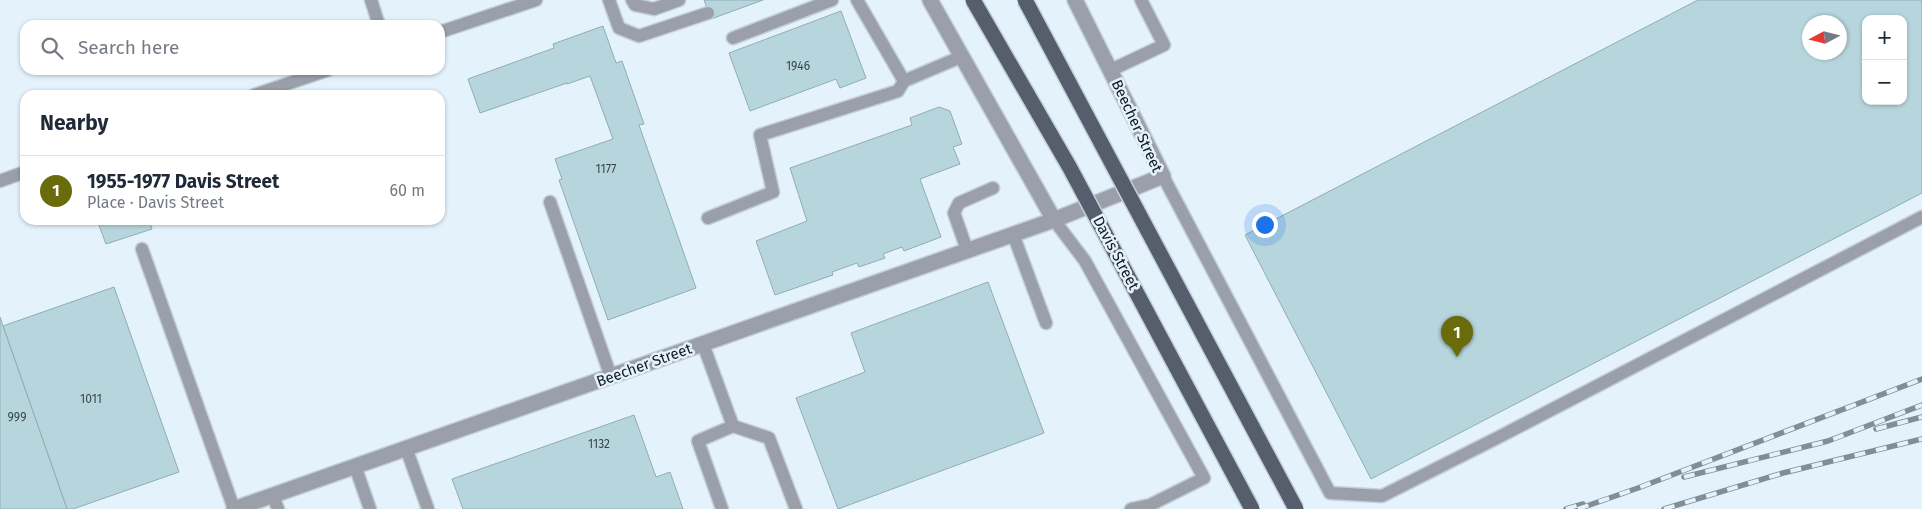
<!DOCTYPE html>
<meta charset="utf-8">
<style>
body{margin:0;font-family:"Fira Sans",sans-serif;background:#f6f6f7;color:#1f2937}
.controls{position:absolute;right:15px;top:15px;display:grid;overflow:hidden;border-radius:10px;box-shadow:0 1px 4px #0004}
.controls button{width:45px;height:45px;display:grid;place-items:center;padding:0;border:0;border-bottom:1px solid #e0e1e3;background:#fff;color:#1f2937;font:25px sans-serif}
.compass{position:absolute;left:1802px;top:15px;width:45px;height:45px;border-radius:50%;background:#fff;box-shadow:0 1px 4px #0004;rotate:263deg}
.you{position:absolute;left:1264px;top:224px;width:18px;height:18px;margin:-12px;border:4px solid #fff;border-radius:50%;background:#1a73e8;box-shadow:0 0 0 8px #1a73e833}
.badge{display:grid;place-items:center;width:32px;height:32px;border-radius:50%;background:#6a6b0b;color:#fff;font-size:16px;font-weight:700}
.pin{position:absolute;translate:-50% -41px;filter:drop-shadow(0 1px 2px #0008)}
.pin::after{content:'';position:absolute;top:26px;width:18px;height:15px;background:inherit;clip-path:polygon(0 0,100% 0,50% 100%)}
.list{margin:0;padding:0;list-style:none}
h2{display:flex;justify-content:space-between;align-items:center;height:65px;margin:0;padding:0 20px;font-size:21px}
h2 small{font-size:16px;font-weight:400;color:#747a83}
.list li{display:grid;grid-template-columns:32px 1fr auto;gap:15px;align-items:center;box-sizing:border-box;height:70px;padding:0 20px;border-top:1px solid #e0e1e3}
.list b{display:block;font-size:19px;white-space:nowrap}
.list p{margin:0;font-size:16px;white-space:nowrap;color:#747a83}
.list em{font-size:16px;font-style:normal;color:#747a83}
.icon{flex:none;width:28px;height:28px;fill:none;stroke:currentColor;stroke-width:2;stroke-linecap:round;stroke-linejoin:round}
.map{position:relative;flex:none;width:1922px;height:509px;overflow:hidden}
.search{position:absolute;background:#fff;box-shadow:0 1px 4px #0004;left:20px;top:20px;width:425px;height:55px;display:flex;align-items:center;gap:12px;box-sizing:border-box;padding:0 18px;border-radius:15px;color:#747a83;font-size:19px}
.panel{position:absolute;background:#fff;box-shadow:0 1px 4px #0004;left:20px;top:90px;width:425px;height:135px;border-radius:15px}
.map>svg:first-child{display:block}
.building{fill:#b7d5dd;stroke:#90adb4;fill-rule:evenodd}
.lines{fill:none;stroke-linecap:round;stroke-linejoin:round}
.lane-casing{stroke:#c2cfd8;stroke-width:15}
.street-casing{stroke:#c2cfd8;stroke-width:18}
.lane{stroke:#9b9fa9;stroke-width:12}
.street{stroke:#9b9fa9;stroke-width:15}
.rail-casing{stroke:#828e96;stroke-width:5.5}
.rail{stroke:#e4f2fc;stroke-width:4;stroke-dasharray:11;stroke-linecap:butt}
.primary-bridge-casing{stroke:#c2cfd8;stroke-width:18;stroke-linecap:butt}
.primary-bridge{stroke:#565d6d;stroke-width:15}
.labels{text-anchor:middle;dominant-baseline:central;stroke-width:5;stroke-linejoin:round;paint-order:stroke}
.number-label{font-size:12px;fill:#3a474e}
.street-label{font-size:15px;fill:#10181e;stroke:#e4f2fc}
</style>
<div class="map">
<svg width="1922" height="509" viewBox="0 0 1922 509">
<rect width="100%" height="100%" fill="#e4f2fc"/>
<g class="building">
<path d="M704,0H763L711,19Z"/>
<path d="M1698,0H1922V193L1371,479L1245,235ZM1866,19H1903V101H1866ZM1810,22H1840V52H1810Z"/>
<path d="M841,11L866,78L840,88L836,79L750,111L729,53Z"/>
<path d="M603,26L616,63L622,61L644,124L639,125L696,288L608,320L559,180L562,179L555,159L613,139L590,76L567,84V83L480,113L468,79L554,48L553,44Z"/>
<path d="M939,107L950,111L962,144L953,147L960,164L920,179L941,237L904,251L902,247L883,254L885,258L859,267L857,263L832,272L833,275L775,295L756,241L807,221L790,168L912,125L910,118Z"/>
<path d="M97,220H149L152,229L106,244Z"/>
<path d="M988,282L1044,433L838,509L796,398L865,372L851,333Z"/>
<path d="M114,287L179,472L73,509H67L3,326Z"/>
<path d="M0,317L3,326L67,509H0Z"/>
<path d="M634,415L656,477L670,472L683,509H463L452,479Z"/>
</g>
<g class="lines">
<g class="lane-casing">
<g id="lane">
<path d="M371,0L379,25"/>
<path d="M609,0L619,28L639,36L708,13"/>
<path d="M632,0L635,5L654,9L679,0"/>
<path d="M857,0L904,81"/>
<path d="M440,32L536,0"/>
<path d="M733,38L832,0"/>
<path d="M1111,70L1164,45L1141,0"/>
<path d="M254,95L328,70"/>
<path d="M1163,176L1330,493L1382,496L1497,438L1922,217"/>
<path d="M0,181L25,172"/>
<path d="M550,202L611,377"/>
<path d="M708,218L773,192L760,135L898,91L904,81L963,56"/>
<path d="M1054,220L1085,261L1204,478L1150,505L1131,509"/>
<path d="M1013,234L1046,323"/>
<path d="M142,249L234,509"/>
<path d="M967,250L954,213L959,203L993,188"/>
<path d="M703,344L733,426"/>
<path d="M406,448L428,509"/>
<path d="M355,466L370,509"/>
<path d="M273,496L278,509"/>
<path d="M722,509L698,441L733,426L769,438L796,509"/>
</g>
</g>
<g class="street-casing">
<g id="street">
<path d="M930,0L1054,220L1163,176L1075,0"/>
<path d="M234,509L1054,220"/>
</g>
</g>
<use href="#lane" class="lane"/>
<use href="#street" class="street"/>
<g class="rail-casing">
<g id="rail">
<path d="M1876,429L1922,417"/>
<path d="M1684,477L1828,441L1922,405"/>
<path d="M1566,509L1583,504"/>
<path d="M1578,509L1638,488L1922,379"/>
<path d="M1664,509L1783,473L1922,439"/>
</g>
</g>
<use href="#rail" class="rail"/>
<g class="primary-bridge-casing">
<g id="primary-bridge">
<path d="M973,0L1070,168L1252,509"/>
<path d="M1025,0L1296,509"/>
</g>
</g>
<use href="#primary-bridge" class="primary-bridge"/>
</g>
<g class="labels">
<g class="number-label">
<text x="798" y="66">1946</text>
<text x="606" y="169">1177</text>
<text x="91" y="399">1011</text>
<text x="17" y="417">999</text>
<text x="599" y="444">1132</text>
</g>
<g class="street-label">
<text transform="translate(1137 126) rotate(65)">Beecher Street</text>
<text transform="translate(1116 253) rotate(62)">Davis Street</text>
<text transform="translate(644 365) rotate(-20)">Beecher Street</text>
</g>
</g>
</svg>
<div class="controls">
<button>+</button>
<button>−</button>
</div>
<svg class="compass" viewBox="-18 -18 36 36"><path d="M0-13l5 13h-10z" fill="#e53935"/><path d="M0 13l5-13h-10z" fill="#747a83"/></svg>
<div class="you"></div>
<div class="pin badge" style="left:1457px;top:357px">1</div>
<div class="search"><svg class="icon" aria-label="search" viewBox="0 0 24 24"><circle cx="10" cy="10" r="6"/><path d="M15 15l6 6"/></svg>Search here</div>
<section class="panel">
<h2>Nearby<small></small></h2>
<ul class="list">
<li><span class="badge">1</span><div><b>1955-1977 Davis Street</b><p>Place · Davis Street</p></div><em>60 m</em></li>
</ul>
</section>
</div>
